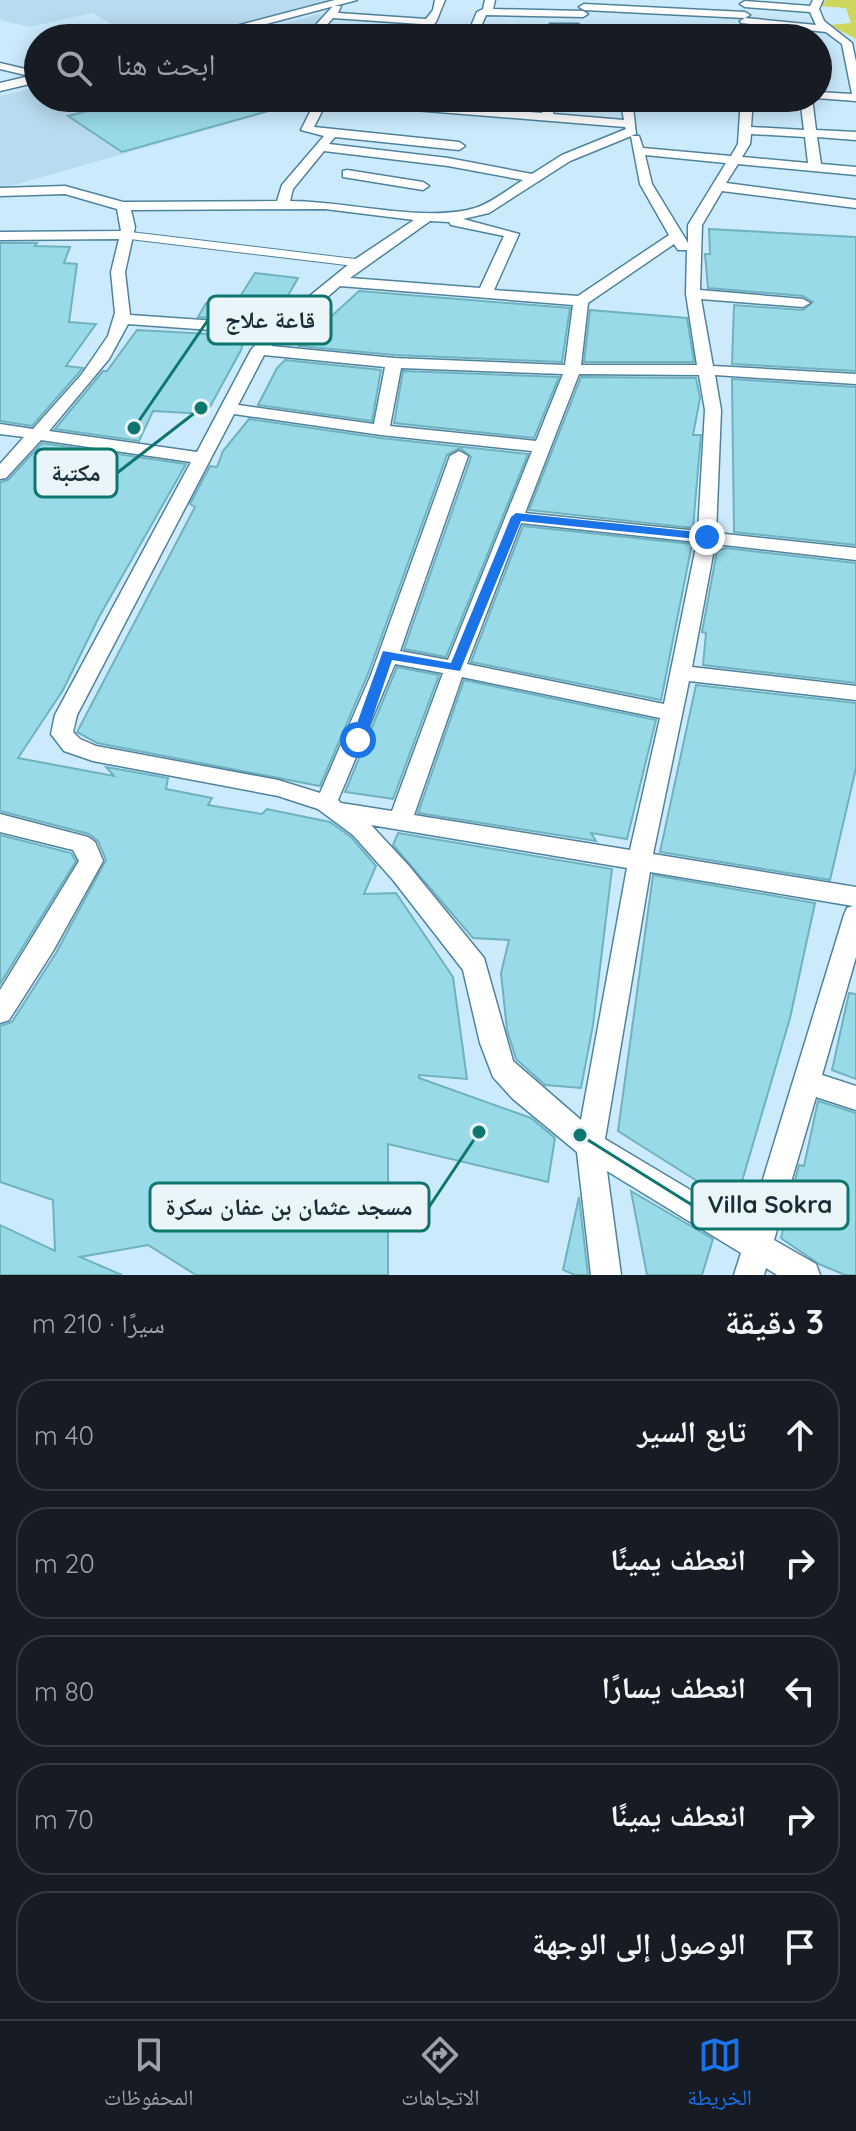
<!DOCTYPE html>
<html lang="ar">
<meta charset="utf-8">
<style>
body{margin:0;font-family:Quicksand,"Noto Naskh Arabic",sans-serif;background:#242831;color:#f1f3f6;direction:rtl}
.stop{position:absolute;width:24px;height:24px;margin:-18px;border:6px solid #1a73e8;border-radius:50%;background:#fff}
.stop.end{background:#1a73e8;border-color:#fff;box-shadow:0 2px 8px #0008}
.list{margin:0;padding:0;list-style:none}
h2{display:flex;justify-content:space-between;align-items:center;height:104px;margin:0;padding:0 32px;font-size:34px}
h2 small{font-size:26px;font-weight:400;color:#9ea1a6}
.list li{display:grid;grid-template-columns:52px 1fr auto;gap:24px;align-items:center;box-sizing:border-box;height:112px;margin:0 16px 16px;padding:0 16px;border:2px solid #363941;border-radius:32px}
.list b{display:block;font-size:30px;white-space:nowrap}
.list em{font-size:26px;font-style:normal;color:#9ea1a6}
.icon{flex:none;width:44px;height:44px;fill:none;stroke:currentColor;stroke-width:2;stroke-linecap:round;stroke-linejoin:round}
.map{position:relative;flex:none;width:856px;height:1275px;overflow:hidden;direction:ltr}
.search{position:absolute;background:#171b24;box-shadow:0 4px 20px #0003;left:24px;right:24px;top:24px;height:88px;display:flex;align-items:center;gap:20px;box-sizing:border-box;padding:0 28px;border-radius:44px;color:#9ea1a6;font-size:30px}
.sheet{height:744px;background:#171b24}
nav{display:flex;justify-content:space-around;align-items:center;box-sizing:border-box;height:112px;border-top:2px solid #363941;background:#171b24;font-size:22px;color:#9ea1a6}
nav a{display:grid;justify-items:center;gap:4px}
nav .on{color:#1a73e8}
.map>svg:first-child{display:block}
.built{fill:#b8dcef}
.green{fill:#cfd65c}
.building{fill:#99dae8;stroke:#70b1be;stroke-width:2}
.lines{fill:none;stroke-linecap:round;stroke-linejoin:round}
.service-casing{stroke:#4f839d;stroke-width:9}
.minor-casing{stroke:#4f839d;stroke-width:3}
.tertiary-casing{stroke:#4f839d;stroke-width:3}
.service{stroke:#fff;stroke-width:7}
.minor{fill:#fff;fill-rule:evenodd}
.tertiary{fill:#fff;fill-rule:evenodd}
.route{fill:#1a73e8}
.leader{fill:none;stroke:#0f766e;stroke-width:3}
.callout-dot{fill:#0f766e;stroke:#eaf5fa;stroke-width:3}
.callout{fill:#eaf5fa;stroke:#0f766e;stroke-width:3}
.callout-label{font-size:24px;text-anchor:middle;font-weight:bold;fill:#172d38}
</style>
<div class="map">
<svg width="856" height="1275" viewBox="0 0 856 1275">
<rect width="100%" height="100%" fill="#cbebfd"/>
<g class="built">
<path d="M0,0H336L185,38H137L92,13L29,27L0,20Z"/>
<path d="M319,14L325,15L302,38H231Z"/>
<path d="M38,87V98H276L291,106L0,189V96Z"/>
</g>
<path class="green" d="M826,0H856V39L829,25L851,23L846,8L820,6Z"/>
<g class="building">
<path d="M138,98H250L272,110L122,152L68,116Z"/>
<path d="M709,229L856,237V371L732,364L734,305L803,310L813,302L803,296L708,288L705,254H710Z"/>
<path d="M0,243H37L35,246L70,247L64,263L77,264L69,322L96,324L66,366L83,368L32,426L0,421Z"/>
<path d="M255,273L298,278L273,322L198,317L206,303L234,306Z"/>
<path d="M359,291L570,308L562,362L394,355L299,346Z"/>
<path d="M590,310L687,318L694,362H584Z"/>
<path d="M137,330L245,336L241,350L206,414L153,411L139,441L55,429L103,371H107Z"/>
<path d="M285,360L381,370L372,421L258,405L277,368Z"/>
<path d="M403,371L559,377L534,438L394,423Z"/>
<path d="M581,377L696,378L700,398L693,435H701L693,528L529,510Z"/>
<path d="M732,379L856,387V545L734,532Z"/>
<path d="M249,419L381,438L528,454L446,657L404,649L471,457L460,448L447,455L368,674L320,786L97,743L77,732L195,507L190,504L210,466L217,467L223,451Z"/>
<path d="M42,443L186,464L99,617L63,690L18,758L114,776L106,767L168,778L166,789L212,798L208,805L262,814L267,809L330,822L351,837L376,866L364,894L396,893L453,977L467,1079L419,1075V1078L531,1118L555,1138L548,1182L388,1144V1275H196L148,1245L80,1257L122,1275H0V1225L55,1251L53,1200L0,1182V1026L12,1022L56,953L106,860L98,841L89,834L0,811V482L8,480Z"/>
<path d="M523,526L692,544L661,700L471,662Z"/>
<path d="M726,548L856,563V683L703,665L706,633L702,632L717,551Z"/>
<path d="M397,667L439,675L393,799L345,792Z"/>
<path d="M464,680L656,720L627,839L591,833L596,841L418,813Z"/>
<path d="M696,685L856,703V768L830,880L660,852Z"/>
<path d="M398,833L612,869L593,1025L581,1088L545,1085L516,1059L507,1030L501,973L509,940L473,938L393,845Z"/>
<path d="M0,835L71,853L76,861L0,984Z"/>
<path d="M653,875L815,903L790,1018L735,1205L618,1131Z"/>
<path d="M849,993L856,994V1079L832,1070Z"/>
<path d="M818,1101L856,1113V1275H845L819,1264L781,1238L799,1165L804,1166Z"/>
<path d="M631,1191L713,1239L702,1275H647Z"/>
<path d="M579,1197L588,1275H575L563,1270Z"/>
</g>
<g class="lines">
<g class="service-casing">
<path id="service" d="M126,235L359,263"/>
</g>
<g class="minor-casing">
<g id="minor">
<path d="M435,0H445L436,22L421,38H411L421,24L333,18L315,38H304L333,6H341L338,13L426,19L433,10Z"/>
<path d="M485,0H495L493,9L583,11L588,14L583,17L486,15L476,38H466L477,12L483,9Z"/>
<path d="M813,0H823L819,9L824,21L852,43L856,62V101L816,98L818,92L852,94L842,44L826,32L741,23L740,21L745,18L584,10L579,7L584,4L745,12L750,15L745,18L816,25L810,12L745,7L740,4L745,1L810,6Z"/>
<path d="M550,24H578L583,27L578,30L558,29L553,38H543Z"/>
<path d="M596,32L678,35L683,38L592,37L591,35Z"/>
<path d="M0,63L38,72V78L0,69Z"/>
<path d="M317,98H353L542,113L545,98H557L553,114L624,120L620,98H632L636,134L570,161L489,213L463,219L519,234L494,290L578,296L669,235L640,184L631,136H639L643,148L731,156L738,144L741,98H753L751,127L804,130L800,98H812L816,130L856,132V140L817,137L821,164L856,167V175L738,164L726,183L856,200V208L722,191L702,225L700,290L803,299L810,303L803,307L701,299L713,366L856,374V384L715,375L721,410L716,533L856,548V560L715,544L692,667L856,686V700L689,681L653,854L856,887V957L822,1075L856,1086V1110L816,1097L774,1240L816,1264L820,1275H777L766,1268L764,1275H734L741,1253L607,1171L621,1275H591L577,1152L513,1099L493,1077L480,1043L463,970L393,880L353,835L318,809L278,796L93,761L64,751L51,734L55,715L191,462L41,440L6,478L0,479V464L24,437L0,434V424L33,429L82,374L108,336L115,313L111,272L119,239L0,240V232L121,231L117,209L65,194L0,196V188L65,186L123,202L277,201L282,185L324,136L301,130ZM326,103L625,127L626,129L562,155L532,174L448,158L329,144L335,137L459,150L465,146L459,142L314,127ZM751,134L805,137L808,163L742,157L750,144ZM324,151L448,166L523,180C508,189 492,203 475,208C427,223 345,201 290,201L293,189ZM645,155L726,163L688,225V243L652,184ZM325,209L414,220L354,260L274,325L130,315L125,272L135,227L131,210ZM430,221L449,222L451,225L504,236L480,288L350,278ZM674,244L678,250H687L686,294L697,365H581L588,303ZM340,286L573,305L565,365L394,358L271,346ZM128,324L265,334L251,350L197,452L49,431L109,359ZM264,355L385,367L374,424L238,405ZM401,368L563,374L536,441L390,426ZM579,374L699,375L705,410L698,531L525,513ZM234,414L381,435L532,451L448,660L400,651L468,456L459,451L450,456L371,675L320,793L278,780L96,746L80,739L73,732L77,715ZM521,523L697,542L664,704L467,664ZM395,664L443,673L392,811L341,803L338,800ZM462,677L660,718L630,850L414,815ZM371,825L627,868L581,1120L513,1061L484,958L409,866ZM650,872L853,906L847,908L844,915L749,1225L605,1139Z"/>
<path d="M347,170L423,182L429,186L423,190L343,177V171Z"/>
<path d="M0,814L88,837L95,842L103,861L53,951L9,1020L0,1023V990L79,861L73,850L0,832Z"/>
</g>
</g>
<g class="tertiary-casing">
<g id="tertiary">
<path d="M335,0H357L213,38H190Z"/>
<path d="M38,74V82L0,91V83Z"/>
</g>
</g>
<use href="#service" class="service"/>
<use href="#minor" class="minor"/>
<use href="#tertiary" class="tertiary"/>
</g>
<path class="route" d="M516,513L707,533L713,537L707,540L521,521L460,671L392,660L365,740L358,745L353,744L351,740L383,651L451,663L511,517Z"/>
<path class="leader" d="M134 428L208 320M201 408L117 473M580 1135L692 1205M479 1132L429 1207"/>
<g class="callout-dot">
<circle cx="134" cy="428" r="8"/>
<circle cx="201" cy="408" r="8"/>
<circle cx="580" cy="1135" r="8"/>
<circle cx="479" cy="1132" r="8"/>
</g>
<g class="callout">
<rect x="208" y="296" width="123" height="48" rx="8"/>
<rect x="35" y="449" width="82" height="48" rx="8"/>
<rect x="692" y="1181" width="156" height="48" rx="8"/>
<rect x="150" y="1183" width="279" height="48" rx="8"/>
</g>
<g class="callout-label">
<text x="270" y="328">قاعة علاج</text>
<text x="76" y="481">مكتبة</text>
<text x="770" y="1213">Villa Sokra</text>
<text x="289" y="1215">مسجد عثمان بن عفان سكرة</text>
</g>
</svg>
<div class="stop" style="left:358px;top:740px"></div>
<div class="stop end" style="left:707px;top:537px"></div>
<div class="search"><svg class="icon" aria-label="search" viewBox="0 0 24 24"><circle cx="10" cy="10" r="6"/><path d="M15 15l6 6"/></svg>ابحث هنا</div>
</div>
<section class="sheet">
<h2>3 دقيقة<small>سيرًا · 210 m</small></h2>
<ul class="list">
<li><svg class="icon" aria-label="ahead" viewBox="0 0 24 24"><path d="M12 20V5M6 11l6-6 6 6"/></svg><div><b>تابع السير</b></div><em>40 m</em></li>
<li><svg class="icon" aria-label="right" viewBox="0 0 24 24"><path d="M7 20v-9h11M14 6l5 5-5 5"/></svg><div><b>انعطف يمينًا</b></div><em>20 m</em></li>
<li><svg class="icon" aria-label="left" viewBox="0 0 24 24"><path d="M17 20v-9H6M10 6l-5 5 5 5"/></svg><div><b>انعطف يسارًا</b></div><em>80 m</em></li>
<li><svg class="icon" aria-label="right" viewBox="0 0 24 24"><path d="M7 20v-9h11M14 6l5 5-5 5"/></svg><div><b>انعطف يمينًا</b></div><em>70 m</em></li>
<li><svg class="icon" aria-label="arrive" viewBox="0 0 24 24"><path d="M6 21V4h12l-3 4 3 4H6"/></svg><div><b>الوصول إلى الوجهة</b></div></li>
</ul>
</section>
<nav>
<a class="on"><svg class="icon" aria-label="map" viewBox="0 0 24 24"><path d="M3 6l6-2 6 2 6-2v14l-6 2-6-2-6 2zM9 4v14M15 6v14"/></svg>الخريطة</a>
<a><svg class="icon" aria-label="directions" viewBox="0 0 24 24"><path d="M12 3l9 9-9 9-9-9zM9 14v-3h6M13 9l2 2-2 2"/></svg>الاتجاهات</a>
<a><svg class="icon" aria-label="saved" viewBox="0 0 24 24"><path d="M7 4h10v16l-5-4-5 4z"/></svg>المحفوظات</a>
</nav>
